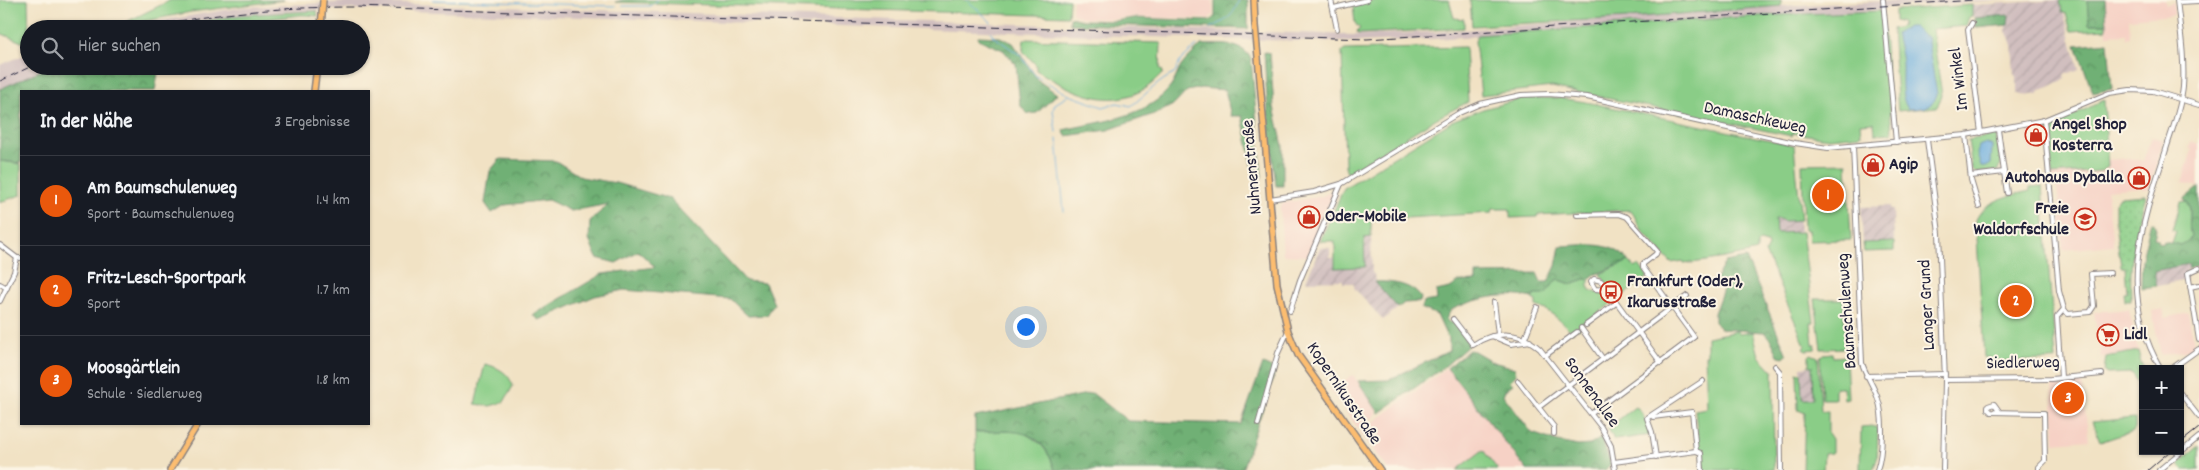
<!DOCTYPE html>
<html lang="de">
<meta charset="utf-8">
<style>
body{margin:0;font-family:Dekko,sans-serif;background:#242831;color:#f1f3f6}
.controls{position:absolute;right:15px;bottom:15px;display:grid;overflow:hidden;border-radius:0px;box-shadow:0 1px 4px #0004}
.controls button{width:45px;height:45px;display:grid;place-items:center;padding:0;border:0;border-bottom:1px solid #363941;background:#171b24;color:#f1f3f6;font:25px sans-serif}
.you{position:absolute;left:1025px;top:326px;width:18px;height:18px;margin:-12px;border:4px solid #fff;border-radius:50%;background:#1a73e8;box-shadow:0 0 0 8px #1a73e833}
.badge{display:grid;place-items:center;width:32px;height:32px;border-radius:50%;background:#ea580c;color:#fff;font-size:16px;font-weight:700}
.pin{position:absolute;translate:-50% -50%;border:2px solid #fff;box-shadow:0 1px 5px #0006}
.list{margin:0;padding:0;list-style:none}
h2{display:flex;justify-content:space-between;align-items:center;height:65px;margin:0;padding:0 20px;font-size:21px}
h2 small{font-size:16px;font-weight:400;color:#9ea1a6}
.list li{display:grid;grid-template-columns:32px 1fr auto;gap:15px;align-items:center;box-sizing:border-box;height:90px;padding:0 20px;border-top:1px solid #363941}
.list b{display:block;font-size:19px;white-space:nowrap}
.list p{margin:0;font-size:16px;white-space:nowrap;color:#9ea1a6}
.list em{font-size:16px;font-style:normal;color:#9ea1a6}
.icon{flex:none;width:28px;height:28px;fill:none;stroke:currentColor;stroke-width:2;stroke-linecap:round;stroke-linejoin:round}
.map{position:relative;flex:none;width:2199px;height:470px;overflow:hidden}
.search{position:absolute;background:#171b24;box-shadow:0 1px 4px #0004;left:20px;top:20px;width:350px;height:55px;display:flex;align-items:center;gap:12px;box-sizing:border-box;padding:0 18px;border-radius:28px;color:#9ea1a6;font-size:19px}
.panel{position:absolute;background:#171b24;box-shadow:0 1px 4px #0004;left:20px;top:90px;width:350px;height:335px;border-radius:0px}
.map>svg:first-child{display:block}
.built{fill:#f6d1c5}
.industrial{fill:url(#industrial-furrows)}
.railway{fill:#d1bfbf}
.green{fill:#8acd87;stroke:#567861}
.forest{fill:url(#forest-crowns);stroke:#486958}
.park{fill:url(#park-dots);stroke:#567861}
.water{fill:#69acde;stroke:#46678c}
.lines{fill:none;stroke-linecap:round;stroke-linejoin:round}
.stream{stroke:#69acde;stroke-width:1}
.minor-casing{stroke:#8a8280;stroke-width:6}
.major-casing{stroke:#8a8280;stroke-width:8}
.minor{stroke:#fff;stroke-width:4}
.major{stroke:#fcbd6f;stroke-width:5}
.tram{stroke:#22223b;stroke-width:1}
.rail{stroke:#22223b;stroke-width:1;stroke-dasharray:8 4;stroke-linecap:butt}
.major-bridge-casing{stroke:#8a8280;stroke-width:8;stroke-linecap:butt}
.major-bridge{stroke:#fcbd6f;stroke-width:5}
.labels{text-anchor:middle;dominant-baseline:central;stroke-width:4;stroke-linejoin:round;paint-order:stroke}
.street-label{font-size:18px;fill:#22223b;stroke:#fcf5e5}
.poi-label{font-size:18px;font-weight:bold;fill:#22223b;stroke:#fcf5e5;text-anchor:start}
</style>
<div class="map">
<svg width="2199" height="470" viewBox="0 0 2199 470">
<defs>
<pattern id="industrial-furrows" width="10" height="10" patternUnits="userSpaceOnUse" patternTransform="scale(1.25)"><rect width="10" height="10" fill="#d1bfbf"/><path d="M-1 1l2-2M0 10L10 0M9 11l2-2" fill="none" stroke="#b3a4a5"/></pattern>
<pattern id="forest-crowns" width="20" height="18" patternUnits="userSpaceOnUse" patternTransform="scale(1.25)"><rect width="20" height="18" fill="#6fb074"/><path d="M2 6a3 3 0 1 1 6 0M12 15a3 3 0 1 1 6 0" fill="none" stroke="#5b8f60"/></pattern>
<pattern id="park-dots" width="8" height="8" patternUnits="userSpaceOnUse" patternTransform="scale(1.25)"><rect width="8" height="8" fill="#8acd87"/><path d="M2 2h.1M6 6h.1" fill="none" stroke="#77b075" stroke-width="1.8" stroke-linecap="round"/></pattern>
</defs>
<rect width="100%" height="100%" fill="#fcf5e5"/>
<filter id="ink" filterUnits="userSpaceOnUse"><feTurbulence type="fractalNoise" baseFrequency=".02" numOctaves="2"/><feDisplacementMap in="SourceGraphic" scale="10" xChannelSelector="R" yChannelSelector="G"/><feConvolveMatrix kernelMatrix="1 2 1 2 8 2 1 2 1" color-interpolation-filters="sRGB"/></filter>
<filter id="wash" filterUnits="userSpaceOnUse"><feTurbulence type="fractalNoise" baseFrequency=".0096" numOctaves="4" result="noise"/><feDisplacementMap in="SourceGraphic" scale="20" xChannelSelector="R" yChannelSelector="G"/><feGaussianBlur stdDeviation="1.12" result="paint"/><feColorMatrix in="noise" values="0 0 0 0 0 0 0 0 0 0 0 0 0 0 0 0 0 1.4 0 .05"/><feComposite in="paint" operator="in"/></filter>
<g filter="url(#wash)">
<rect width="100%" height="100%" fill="#f1e2c4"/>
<g class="built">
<path d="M1073,0H1213V15L1208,19L1133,17L1115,19L1085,18L1072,14Z"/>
<path d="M2105,0H2165L2166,5L2174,3V15L2129,19L2130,37L2126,38V34L2107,35Z"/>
<path d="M2039,126L2042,129L2043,146L2035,147L2031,155L2027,129Z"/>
<path d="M2152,137L2163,140L2149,189H2142V187L2107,190L2113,245L2063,250L2057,186L2078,185L2084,191V183L2053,185L2052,175L2101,171L2108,166L2107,160L2129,158L2143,161Z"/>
<path d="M2194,142L2199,144L2198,187L2182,182L2192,150L2189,148L2191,143Z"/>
<path d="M1329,192L1333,195L1307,256L1283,255L1280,208L1284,203L1323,196Z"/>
<path d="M2129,309L2138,351L2101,357L2094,312Z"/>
<path d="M2163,309L2165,318L2188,313L2195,349L2161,355L2152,311Z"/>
<path d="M1447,368L1527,470H1389L1360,432Z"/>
<path d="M1353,375L1377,410L1375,416L1358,428L1330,390Z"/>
<path d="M2081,381L2089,440L2055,443L2052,383Z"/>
</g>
<g class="industrial">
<path d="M2060,0L2079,69L2064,75L2065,79L2039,92V95L2017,94V76L2014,75L2012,43L2006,31L2009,15L1975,18L1972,16V5Z"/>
<path d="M1890,206V209H1893L1894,242L1863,243L1861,207Z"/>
<path d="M1775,219H1780L1783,221L1799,220L1800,231L1776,234Z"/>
<path d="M1364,237H1371L1372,273L1374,274L1375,282L1398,308L1383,320L1355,289L1353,283H1343V280L1306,281L1320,247L1330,248V257H1334L1335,268Z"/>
<path d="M2188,264L2189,270L2185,271L2187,280L2157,286L2154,271Z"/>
<path d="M1812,366L1813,399H1802L1801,367Z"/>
</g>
<g class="railway">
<path d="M1909,0H2005L1889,7L1882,8V10L1759,16L1434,39L1355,42L1214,39L350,9L279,12L202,20L157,29H125L165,20L244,7L350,2L1355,35L1434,32L1781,6Z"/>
<path d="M29,53V66H51L0,89V65Z"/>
</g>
<g class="green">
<path d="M0,0H28L29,41L24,43L0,33Z"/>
<path d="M171,0H284L191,12L116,27Z"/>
<path d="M624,0H1069L1068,16L615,2Z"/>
<path d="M1375,0H1449L1454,18L1464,19V28L1358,34L1357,31L1360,29L1355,23L1353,6Z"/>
<path d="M1470,0L1654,2L1781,0V6L1627,18L1472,26Z"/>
<path d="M2060,0H2087L2089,24H2107V29L2071,31L2066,14L2062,12Z"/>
<path d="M1972,5V16L1969,17L1966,26L1932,29L1942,95L1937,107L1898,111L1892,29L1901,27L1902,22L1895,20V10Z"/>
<path d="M317,11L318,16L302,15L266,19L223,29H157L241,15Z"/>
<path d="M1880,11L1884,32L1892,133L1875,134L1874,122L1860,123L1861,135L1829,138L1793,133L1792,136L1552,87L1481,95L1475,41L1478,35L1759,16Z"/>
<path d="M1024,39L1161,43L1160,69H1162L1163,73C1158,78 1152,84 1146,88C1108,112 1069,90 1036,70V65L1023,51Z"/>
<path d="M1465,47L1468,102L1437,118L1347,173L1345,166L1342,52L1345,50Z"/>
<path d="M1525,98H1559L1586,102L1794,145L1801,220L1783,221L1780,219H1775L1776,233L1802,232L1814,322H1811L1813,345H1816L1815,349L1806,350L1803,348L1805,345L1765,252L1768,246L1767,243L1760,241L1757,243V251C1733,257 1709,261 1683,264V261L1671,263L1643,232L1631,210L1537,215V217L1510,218V209H1493L1492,213L1371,220V237L1364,238L1365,267L1335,268V241H1320L1344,188L1454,120L1483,109Z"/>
<path d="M2104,100L2108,167L2101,171L2052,175L2049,128Z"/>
<path d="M1996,135L2001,165L1997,171L1976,173L1972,169L1968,140Z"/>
<path d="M0,161L21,164V195L0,202Z"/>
<path d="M1847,163L1851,240L1809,241L1808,230H1804L1802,164Z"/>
<path d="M2042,186L2056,360L1990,361V357L1984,358L1976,220C1984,200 2012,195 2030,191V187Z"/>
<path d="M2188,201C2193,213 2187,224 2191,236L2188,241L2182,245L2172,243L2176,231L2172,230L2181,202Z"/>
<path d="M1894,242V251L1864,252L1863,243Z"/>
<path d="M1629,261L1635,268L1639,265L1648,277L1621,297L1618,293L1614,294L1600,274Z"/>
<path d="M1557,279L1571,284L1585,279H1589V289C1598,295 1607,292 1612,303L1587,322L1584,321L1579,329L1574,328L1573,333C1562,322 1550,310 1536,306V301L1532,299C1537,289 1551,289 1557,279Z"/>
<path d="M1815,299H1843L1846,348L1821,349Z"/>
<path d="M1738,331L1739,334L1753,332L1759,356L1773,371L1774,470H1704L1702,452L1699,449L1695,410L1707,408L1705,355H1707V337Z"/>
<path d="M2138,351L2141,363L2145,369H2143L2142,388L2131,373L2107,374L2104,372L2106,357Z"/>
<path d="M1832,353L1833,357L1846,356L1848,399L1844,400L1843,388H1835V399H1822L1820,357L1823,354Z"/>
<path d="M1811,354L1818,357L1821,411H1828V433L1832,439V453L1824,454L1823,470H1803L1805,413L1798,410L1797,373H1801L1802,399H1813L1812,366H1809V356Z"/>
<path d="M485,364C498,367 509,373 513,386L504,402L490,406L475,404Z"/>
<path d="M1636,406L1643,415L1651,435L1614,440L1608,428Z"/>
<path d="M2135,418V428L2133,431L2100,442L2092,422Z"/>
<path d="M1872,426L1878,428L1877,459L1873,470H1860L1861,427Z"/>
<path d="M1020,431C1040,441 1048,449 1055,470H976L975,432Z"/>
<path d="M2199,446V470H2183L2178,464Z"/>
<path d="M1483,450L1498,470H1457Z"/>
</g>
<g class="forest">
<path d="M1215,0H1248V29L1070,24V17L1083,20L1114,21L1134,18L1210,21L1215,16Z"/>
<path d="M2087,0H2105L2107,24H2089Z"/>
<path d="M2009,15L2008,25L1976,28L1975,18Z"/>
<path d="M978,36L1000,37L1013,43L1039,81L1057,94L1037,113L1028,114L1020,105L1016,64L1003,50L978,39Z"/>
<path d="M2108,42L2112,89L2093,93L2076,45Z"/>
<path d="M1201,45C1219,45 1242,41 1251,59L1262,177L1255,178L1242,116H1231L1225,90L1201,88L1187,91L1175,104L1160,112L1108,130L1066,136L1063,130C1097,122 1143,118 1167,91C1174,84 1176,76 1180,68C1185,60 1195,52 1201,45Z"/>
<path d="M1264,52L1270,53L1274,107L1283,146V186H1276L1269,129Z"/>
<path d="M51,66H159L155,91H21V163L0,161V89Z"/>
<path d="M500,159L556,161L581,177L616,183L670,199L746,281L765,283L774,304L767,315L748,316L730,299L624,290L595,296L539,320L533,315L602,274L655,267L638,251L616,263L597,258L589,240L590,221L609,204L571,211L548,200L505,205L492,213L485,203L490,171Z"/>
<path d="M2199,187V265L2189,269L2188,264L2154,271L2157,286L2141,288L2142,259L2150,225L2151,222L2154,223L2156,230L2154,238L2158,239L2157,242L2162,244L2164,241L2181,245L2188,241L2191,236C2186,222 2196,207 2184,199Z"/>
<path d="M1560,246C1584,245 1612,240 1629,261L1594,275L1589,279H1585L1571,284L1557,279L1545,295H1534L1532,298C1505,292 1476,298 1451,310L1446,319L1450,323L1453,322L1469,344L1468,346L1444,367L1379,413L1358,381L1388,380L1449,351V338L1446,335L1437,315L1421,308L1423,302L1437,300L1436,291L1450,288L1459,282L1476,281V274L1537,273L1541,282H1548L1556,266Z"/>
<path d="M1746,258L1787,355L1784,358L1779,357L1771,340L1764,332L1721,329L1714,322V313L1723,289L1716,279L1725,262Z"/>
<path d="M1375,282C1390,281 1413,284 1421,298L1420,302L1404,303L1398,308Z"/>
<path d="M1469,350L1474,351L1493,362L1515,368L1516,375L1510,381L1513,384L1505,390L1503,395L1532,433L1558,442L1578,446L1590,445L1601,438L1611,464L1605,470H1527L1447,368Z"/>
<path d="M1263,364L1276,370L1242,470H1055C1041,425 1014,431 975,432V417L1092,393L1128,421L1241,424Z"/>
</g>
<path class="park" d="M2146,195C2135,234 2129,260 2131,301H2125L2124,293H2127L2125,267H2121L2115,222V202L2119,197Z"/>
<g class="water">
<path d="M1907,27H1914L1923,36L1927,37L1937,94C1933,109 1921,108 1908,109C1899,95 1903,79 1902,62C1901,53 1898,43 1896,34Z"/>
<path d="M1986,143L1992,146L1991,164L1986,167H1981L1977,154L1979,146Z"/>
</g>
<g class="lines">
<g class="stream">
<path d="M433,0L615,6"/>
<path d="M967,0L991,22"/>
<path d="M622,6H650L658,0"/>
<path d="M1210,28C1226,21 1233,17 1239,0"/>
<path d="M991,32L993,36L1020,55L1036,76L1069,95L1103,107L1117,103L1131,106C1143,97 1162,78 1174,74L1181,60L1197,46"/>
<path d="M1056,132L1053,110L1055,104L1068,96"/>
<path d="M1057,139L1064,211"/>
</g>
</g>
</g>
<g filter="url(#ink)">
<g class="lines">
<g class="minor-casing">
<g id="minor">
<path d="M1331,0L1337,29"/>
<path d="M1883,0L1896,142"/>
<path d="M2178,2L2199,1"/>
<path d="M1334,8L1367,0"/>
<path d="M1972,23L1968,30L1981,133"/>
<path d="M2044,120L2059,291L2064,309L2068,314L2090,312L2094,306L2091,274L2110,273"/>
<path d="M1998,130L2007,193"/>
<path d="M1966,135L1971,180L1979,207"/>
<path d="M1927,140L1939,233L1945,380L1943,470"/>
<path d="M1853,146L1862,363C1866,376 1874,386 1878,399C1884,416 1883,453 1877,470"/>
<path d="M1971,176L2004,172"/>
<path d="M1270,199L1314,192L1341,184L1459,113L1480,104L1521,95L1548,94L1587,97L1795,143L1828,148L1966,135L2044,120L2109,93L2130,90L2153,91L2199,105"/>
<path d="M1577,215L1619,214L1627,217L1657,251L1656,254L1643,264V267L1694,337L1592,413"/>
<path d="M0,245L17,258H21"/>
<path d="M2199,268L2188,273L2199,340"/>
<path d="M0,284L7,288"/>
<path d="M2190,287L2199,285"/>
<path d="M1607,290L1595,289L1591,282L1594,279L1601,281L1661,363"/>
<path d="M0,301L14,272L17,258"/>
<path d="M1494,302L1498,334"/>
<path d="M1290,311L1300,280L1341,184"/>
<path d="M1453,319L1473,345C1495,330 1520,331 1540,349L1601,427L1611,446L1615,470"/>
<path d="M1586,325L1616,303"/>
<path d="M1581,328L1603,359"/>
<path d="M1492,336L1511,344L1530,341"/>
<path d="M1525,338L1537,307"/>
<path d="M1546,355L1577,332"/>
<path d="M1775,366L1780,372L1781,470"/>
<path d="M2161,369C2118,296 2140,228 2165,153C2171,132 2181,109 2183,87C2185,59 2180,28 2177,0"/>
<path d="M2171,369L2199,349"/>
<path d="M1866,376L1945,374"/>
<path d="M2061,378L2057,317L2064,309"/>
<path d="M1945,380L2051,379L2102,374"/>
<path d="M1518,381L1554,427V434"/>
<path d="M2180,393L2199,417"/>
<path d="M1539,407L1687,296"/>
<path d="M1999,411L1994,404L1988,406V409L1991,412L2044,413L2045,461L2039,467V470"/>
<path d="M1653,417L1692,412L1696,451L1701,453L1702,470"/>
<path d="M1258,424L1278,353L1288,331"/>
<path d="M1656,457L1652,432L1647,418L1703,381"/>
<path d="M1614,462L1696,451"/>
<path d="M2159,470L2199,437"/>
</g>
</g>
<g class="major-casing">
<g id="major">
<path d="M1254,0L1255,25"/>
<path d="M1258,57L1277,284L1288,331L1298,355L1380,470"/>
<path d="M314,91L317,66"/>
<path d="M170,470L198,424"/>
</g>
</g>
<use href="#minor" class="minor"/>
<use href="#major" class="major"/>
<g class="tram">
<path d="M2180,443L2199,428"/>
<path d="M2148,470L2170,451"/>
</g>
<g class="rail">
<path d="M143,29C212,12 284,7 355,7L1367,39L1975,0"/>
<path d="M0,81L32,66"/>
</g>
<g class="major-bridge-casing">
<g id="major-bridge">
<path d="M1255,25L1258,57"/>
<path d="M321,28L323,0"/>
</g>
</g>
<use href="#major-bridge" class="major-bridge"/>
</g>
</g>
<defs>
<g id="shop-ring" transform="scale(1.125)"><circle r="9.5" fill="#fcf5e5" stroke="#c8321e" stroke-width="1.5"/><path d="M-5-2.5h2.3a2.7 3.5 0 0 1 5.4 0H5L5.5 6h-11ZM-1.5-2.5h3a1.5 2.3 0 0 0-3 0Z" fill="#c8321e"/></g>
<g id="school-ring" transform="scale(1.125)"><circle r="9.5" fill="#fcf5e5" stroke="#c8321e" stroke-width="1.5"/><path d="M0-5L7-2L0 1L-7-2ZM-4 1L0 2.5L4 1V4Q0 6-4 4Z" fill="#c8321e"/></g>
<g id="bus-ring" transform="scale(1.125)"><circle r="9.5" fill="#fcf5e5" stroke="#c8321e" stroke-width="1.5"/><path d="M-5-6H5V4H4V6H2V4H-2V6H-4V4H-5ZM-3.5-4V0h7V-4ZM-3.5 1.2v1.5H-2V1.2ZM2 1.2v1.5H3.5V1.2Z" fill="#c8321e"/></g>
<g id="supermarket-ring" transform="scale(1.125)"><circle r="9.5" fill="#fcf5e5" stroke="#c8321e" stroke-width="1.5"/><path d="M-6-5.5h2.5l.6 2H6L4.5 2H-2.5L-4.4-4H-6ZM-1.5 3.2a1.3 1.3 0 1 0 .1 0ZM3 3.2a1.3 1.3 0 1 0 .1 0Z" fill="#c8321e"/></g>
</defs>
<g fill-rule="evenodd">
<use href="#shop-ring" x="2036" y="135"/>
<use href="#shop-ring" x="1873" y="165"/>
<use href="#shop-ring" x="2139" y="178"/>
<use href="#shop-ring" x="1309" y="217"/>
<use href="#school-ring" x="2085" y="219"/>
<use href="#bus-ring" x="1611" y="292"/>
<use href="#supermarket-ring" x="2108" y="335"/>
</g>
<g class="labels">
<g class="street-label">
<text transform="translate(1960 79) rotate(-97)">Im Winkel</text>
<text transform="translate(1755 119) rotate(12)">Damaschkeweg</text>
<text transform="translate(1253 167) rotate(-95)">Nuhnenstraße</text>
<text transform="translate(1928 305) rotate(-93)">Langer Grund</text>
<text transform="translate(1848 311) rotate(-94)">Baumschulenweg</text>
<text transform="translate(2023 364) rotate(-1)">Siedlerweg</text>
<text transform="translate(1591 393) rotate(54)">Sonnenallee</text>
<text transform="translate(1343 394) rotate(56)">Kopernikusstraße</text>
</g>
<g class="poi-label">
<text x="2052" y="125">Angel Shop<tspan x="2052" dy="21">Kosterra</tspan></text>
<text x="1889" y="165">Agip</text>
<text x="2123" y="178" text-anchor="end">Autohaus Dyballa</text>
<text x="2069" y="209" text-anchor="end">Freie<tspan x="2069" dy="21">Waldorfschule</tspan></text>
<text x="1325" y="217">Oder-Mobile</text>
<text x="1627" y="282">Frankfurt (Oder),<tspan x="1627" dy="21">Ikarusstraße</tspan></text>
<text x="2124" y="335">Lidl</text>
</g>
</g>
</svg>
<div class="controls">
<button>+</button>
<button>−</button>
</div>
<div class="you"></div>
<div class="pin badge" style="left:1828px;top:195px">1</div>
<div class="pin badge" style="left:2016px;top:301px">2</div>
<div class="pin badge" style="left:2068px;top:398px">3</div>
<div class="search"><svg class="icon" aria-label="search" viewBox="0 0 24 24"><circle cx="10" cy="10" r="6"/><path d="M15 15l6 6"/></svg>Hier suchen</div>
<section class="panel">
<h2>In der Nähe<small>3 Ergebnisse</small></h2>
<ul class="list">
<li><span class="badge">1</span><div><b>Am Baumschulenweg</b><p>Sport · Baumschulenweg</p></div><em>1.4 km</em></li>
<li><span class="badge">2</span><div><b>Fritz-Lesch-Sportpark</b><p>Sport</p></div><em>1.7 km</em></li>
<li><span class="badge">3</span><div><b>Moosgärtlein</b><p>Schule · Siedlerweg</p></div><em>1.8 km</em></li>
</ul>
</section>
</div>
